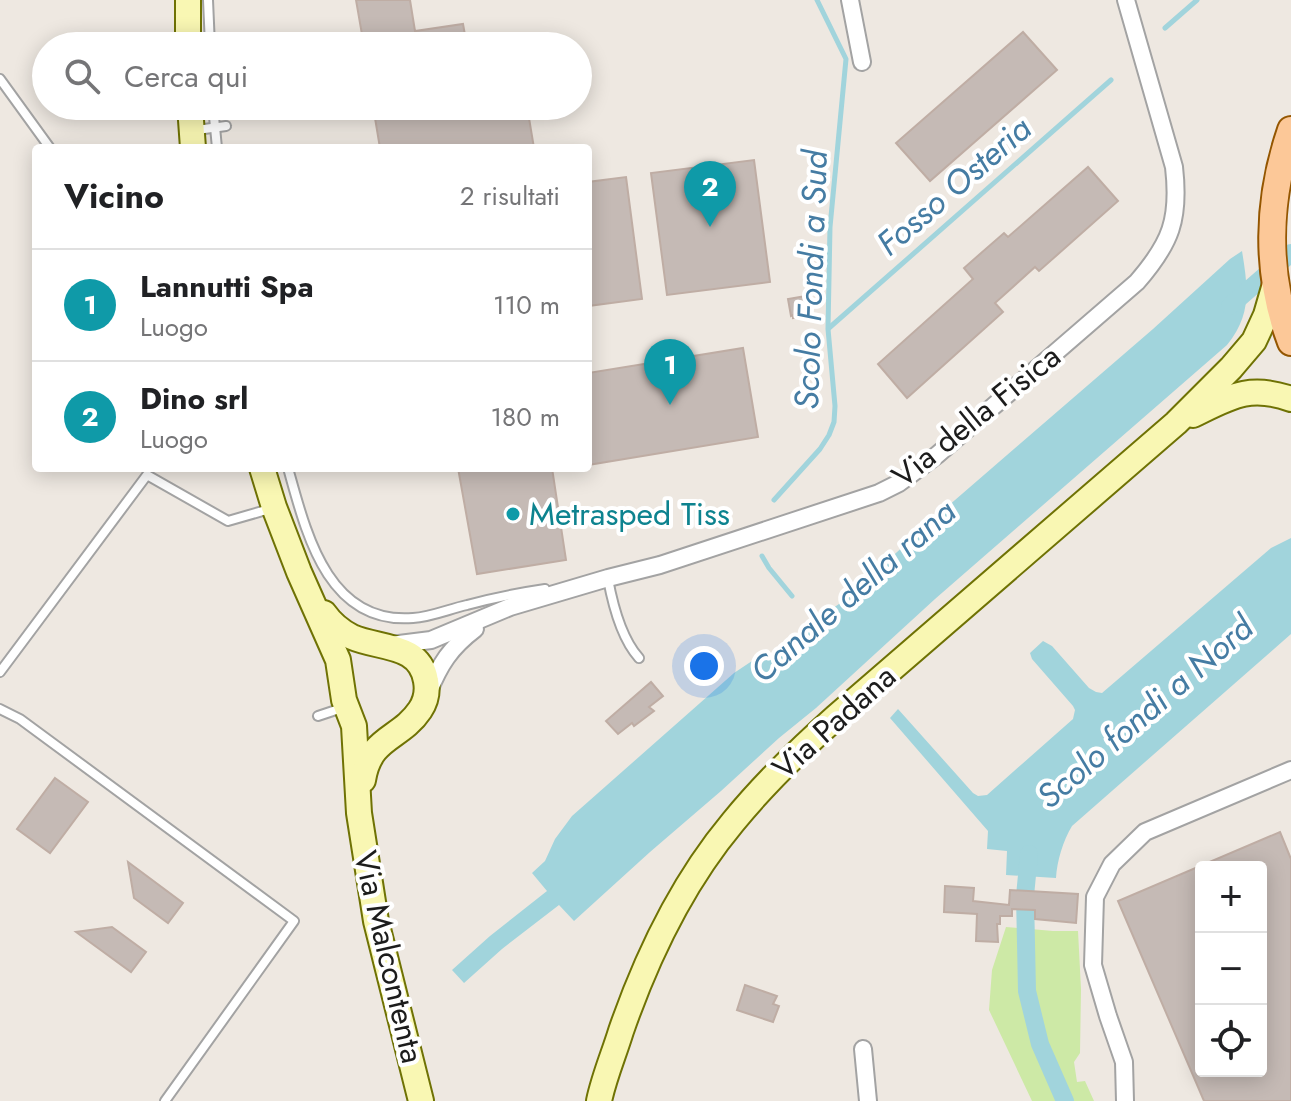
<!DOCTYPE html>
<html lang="it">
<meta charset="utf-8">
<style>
body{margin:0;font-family:Jost,sans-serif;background:#f2f2f2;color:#202124}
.controls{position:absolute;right:24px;bottom:24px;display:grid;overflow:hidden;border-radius:8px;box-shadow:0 4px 20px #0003}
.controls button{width:72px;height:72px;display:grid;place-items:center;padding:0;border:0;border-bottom:2px solid #e0e0e0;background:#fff;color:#202124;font:40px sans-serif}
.you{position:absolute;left:704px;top:666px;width:28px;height:28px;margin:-20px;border:6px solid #fff;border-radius:50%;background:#1a73e8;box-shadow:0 0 0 12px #1a73e833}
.badge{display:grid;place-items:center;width:52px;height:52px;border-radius:50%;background:#2563eb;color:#fff;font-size:26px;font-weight:700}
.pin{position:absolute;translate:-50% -66px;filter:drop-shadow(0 2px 4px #0008)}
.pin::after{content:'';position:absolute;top:42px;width:28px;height:24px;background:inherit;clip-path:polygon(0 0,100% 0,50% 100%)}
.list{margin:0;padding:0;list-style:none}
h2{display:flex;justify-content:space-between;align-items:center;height:104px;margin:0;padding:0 32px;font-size:34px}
h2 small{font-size:26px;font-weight:400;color:#757577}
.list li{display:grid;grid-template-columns:52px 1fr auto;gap:24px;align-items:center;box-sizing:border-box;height:112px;padding:0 32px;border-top:2px solid #e0e0e0}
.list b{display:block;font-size:30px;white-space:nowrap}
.list p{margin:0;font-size:26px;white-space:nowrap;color:#757577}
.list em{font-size:26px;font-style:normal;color:#757577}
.icon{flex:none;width:44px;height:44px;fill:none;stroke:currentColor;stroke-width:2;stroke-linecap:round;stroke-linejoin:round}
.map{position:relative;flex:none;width:1291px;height:1101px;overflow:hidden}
.search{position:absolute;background:#fff;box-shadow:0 4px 20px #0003;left:32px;top:32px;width:560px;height:88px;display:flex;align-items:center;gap:20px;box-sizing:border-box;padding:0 28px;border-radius:44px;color:#757577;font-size:30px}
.panel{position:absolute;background:#fff;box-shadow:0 4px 20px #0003;left:32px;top:144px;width:560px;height:328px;border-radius:8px}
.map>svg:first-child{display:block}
.grass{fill:#cde9a6}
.water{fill:#a1d4dc}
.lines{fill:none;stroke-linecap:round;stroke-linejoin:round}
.stream{stroke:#a1d4dc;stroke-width:5}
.canal{stroke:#a1d4dc;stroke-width:18}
.building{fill:#c5bab5;stroke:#bfada4;stroke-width:2;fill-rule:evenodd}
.lane-casing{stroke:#a3a3a3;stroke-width:12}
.street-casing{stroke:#a3a3a3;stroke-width:20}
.secondary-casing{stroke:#6f7204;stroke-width:28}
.primary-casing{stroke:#945600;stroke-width:30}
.lane{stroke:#fff;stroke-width:8}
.street{stroke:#fff;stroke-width:16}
.secondary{stroke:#f9f7b3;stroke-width:24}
.primary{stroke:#fcc898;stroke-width:26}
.culture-dot{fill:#0f9aa8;stroke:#fff;stroke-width:3}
.labels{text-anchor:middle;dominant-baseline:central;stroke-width:8;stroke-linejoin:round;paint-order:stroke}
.street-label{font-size:32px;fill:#1c1c1c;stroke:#fff}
.culture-label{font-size:32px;fill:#0d838f;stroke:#fff;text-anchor:start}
.water-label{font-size:34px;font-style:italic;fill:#457ca3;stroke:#fff}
</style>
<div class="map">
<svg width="1291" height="1101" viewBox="0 0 1291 1101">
<rect width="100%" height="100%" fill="#eee8e1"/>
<path class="grass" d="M1006,927L1053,931H1078L1081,989L1080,1053L1074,1062L1077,1082L1085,1081L1094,1101H1032L989,1010L992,970Z"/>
<g class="water">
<path d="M1242,251C1248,288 1252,314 1227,345L935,599L816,708L779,738L721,791L650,852L574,921L559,905L502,949L464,983L452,970L490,936L547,891L532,873L545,861L555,839L572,816L734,673L752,661L783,650L792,645L824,614L842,602L940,513L1153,329L1230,259Z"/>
<path d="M1291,538V634L1072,826C1063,841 1057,861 1056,878L1006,875L1007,851L987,849L988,831L890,718L898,709L973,793L978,796L987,795L1073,719L1075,710L1073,706L1032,659L1030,653L1043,641L1052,646L1089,688L1096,692L1102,693L1271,548Z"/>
</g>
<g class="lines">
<g class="stream">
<path d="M1165,28L1197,0"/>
<path d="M829,328L1111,80"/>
<path d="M774,500L820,449L829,435L834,422L835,406L828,329L830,227L846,59L817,0"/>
<path d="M762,556L769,568L792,596"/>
</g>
<g class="canal">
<path d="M1230,306L1291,253"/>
<path d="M1029,854L1025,896L1027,991L1040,1044L1065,1101"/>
</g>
</g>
<g class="building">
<path d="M356,0H410L415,31L463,24L467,46H364Z"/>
<path d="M1023,32L1057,70L930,181L896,143Z"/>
<path d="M373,106H527L534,148H380Z"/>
<path d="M754,160L770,282L667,295L651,173Z"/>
<path d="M1088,167L1118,201L1039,271L1035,267L995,303L1003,312L907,398L878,364L973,279L964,268L1004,233L1008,237Z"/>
<path d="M626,177L642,299L588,306V182Z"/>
<path d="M806,296L808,316L793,318V315L791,316L788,299Z"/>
<path d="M743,348L758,437L588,465V373Z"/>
<path d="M458,468H552L566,560L477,574Z"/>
<path d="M651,682L663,696L649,707L654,711L634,726L632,723L618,734L606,721Z"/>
<path d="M55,778L88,802L50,853L17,829Z"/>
<path d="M1280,832L1291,859V1101H1204L1118,901ZM1201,867H1261V1071H1201Z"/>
<path d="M128,862L183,903L168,923L134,898Z"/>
<path d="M945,886L974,888L973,901L1009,905L1010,890L1078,894L1076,923L1035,919V910L1012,909V916H1000V924H997L998,942L976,941L977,914L944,912Z"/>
<path d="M112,927L146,952L131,972L76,932Z"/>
<path d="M745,985L777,996L773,1004L779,1006L773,1022L737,1010Z"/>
</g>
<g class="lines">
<g class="lane-casing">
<g id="lane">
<path d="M208,0L210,46"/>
<path d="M0,79L50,148"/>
<path d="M213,106L217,148"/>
<path d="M197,130L226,126"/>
<path d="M288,468C306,532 327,625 413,618C431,617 449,609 467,605C493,598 518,593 545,589"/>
<path d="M608,579C613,606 621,638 639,658"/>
<path d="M0,672L147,475L228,521L273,508"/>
<path d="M0,709L20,719L294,921L165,1101"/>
<path d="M318,716L342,708"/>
</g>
</g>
<g class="street-casing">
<g id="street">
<path d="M850,0L862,62"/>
<path d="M391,645L431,640L510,607L608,578L660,565L879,493L899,483L937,455L1137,282C1171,243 1180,219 1174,167L1126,0"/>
<path d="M428,693C440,664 450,648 475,629"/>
<path d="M863,1049L868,1101"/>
<path d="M1125,1101L1124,1062L1108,1016L1093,965L1095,897L1112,864L1145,832L1291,770"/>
</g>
</g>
<g class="secondary-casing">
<g id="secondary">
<path d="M188,0V46"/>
<path d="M190,106L193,148"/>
<path d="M1193,415C1230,397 1249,384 1291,399"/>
<path d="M262,468L274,507L299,572L338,660L344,700L354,726L359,813L376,921L421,1101"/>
<path d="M324,613C331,623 340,631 352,637C379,649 420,643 426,681C428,692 426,701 420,710C400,740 370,736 363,780"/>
<path d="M599,1101C604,1077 614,1054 621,1031C647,956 682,883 733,822C764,784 799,750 836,717L1176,423L1231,368L1254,341L1266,315L1275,284"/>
</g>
</g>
<g class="primary-casing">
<path id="primary" d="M1291,130C1267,200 1265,273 1291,342"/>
</g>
<use href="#lane" class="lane"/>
<use href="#street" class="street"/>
<use href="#secondary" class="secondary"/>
<use href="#primary" class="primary"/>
</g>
<circle class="culture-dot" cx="513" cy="514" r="8"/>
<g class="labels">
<g class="street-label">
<text transform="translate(976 416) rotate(-39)">Via della Fisica</text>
<text transform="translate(834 722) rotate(-42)">Via Padana</text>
<text transform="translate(389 957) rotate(77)">Via Malcontenta</text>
</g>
<g class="culture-label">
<text x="529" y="514">Metrasped Tiss</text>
</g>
<g class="water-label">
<text transform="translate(954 186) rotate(-41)">Fosso Osteria</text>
<text transform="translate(811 280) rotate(-88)">Scolo Fondi a Sud</text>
<text transform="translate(853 591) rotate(-41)">Canale della rana</text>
<text transform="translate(1145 712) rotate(-41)">Scolo fondi a Nord</text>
</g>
</g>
</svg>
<div class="controls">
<button>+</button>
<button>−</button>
<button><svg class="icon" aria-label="locate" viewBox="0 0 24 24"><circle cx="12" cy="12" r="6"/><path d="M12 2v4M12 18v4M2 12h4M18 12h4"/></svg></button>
</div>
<div class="you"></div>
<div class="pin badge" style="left:670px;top:405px;background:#0f9aa8">1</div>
<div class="pin badge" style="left:710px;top:227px;background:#0f9aa8">2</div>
<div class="search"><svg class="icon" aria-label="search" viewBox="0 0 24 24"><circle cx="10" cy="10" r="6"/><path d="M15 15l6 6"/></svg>Cerca qui</div>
<section class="panel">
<h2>Vicino<small>2 risultati</small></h2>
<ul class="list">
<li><span class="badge" style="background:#0f9aa8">1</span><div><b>Lannutti Spa</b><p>Luogo</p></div><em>110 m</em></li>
<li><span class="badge" style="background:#0f9aa8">2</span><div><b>Dino srl</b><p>Luogo</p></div><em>180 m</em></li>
</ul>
</section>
</div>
